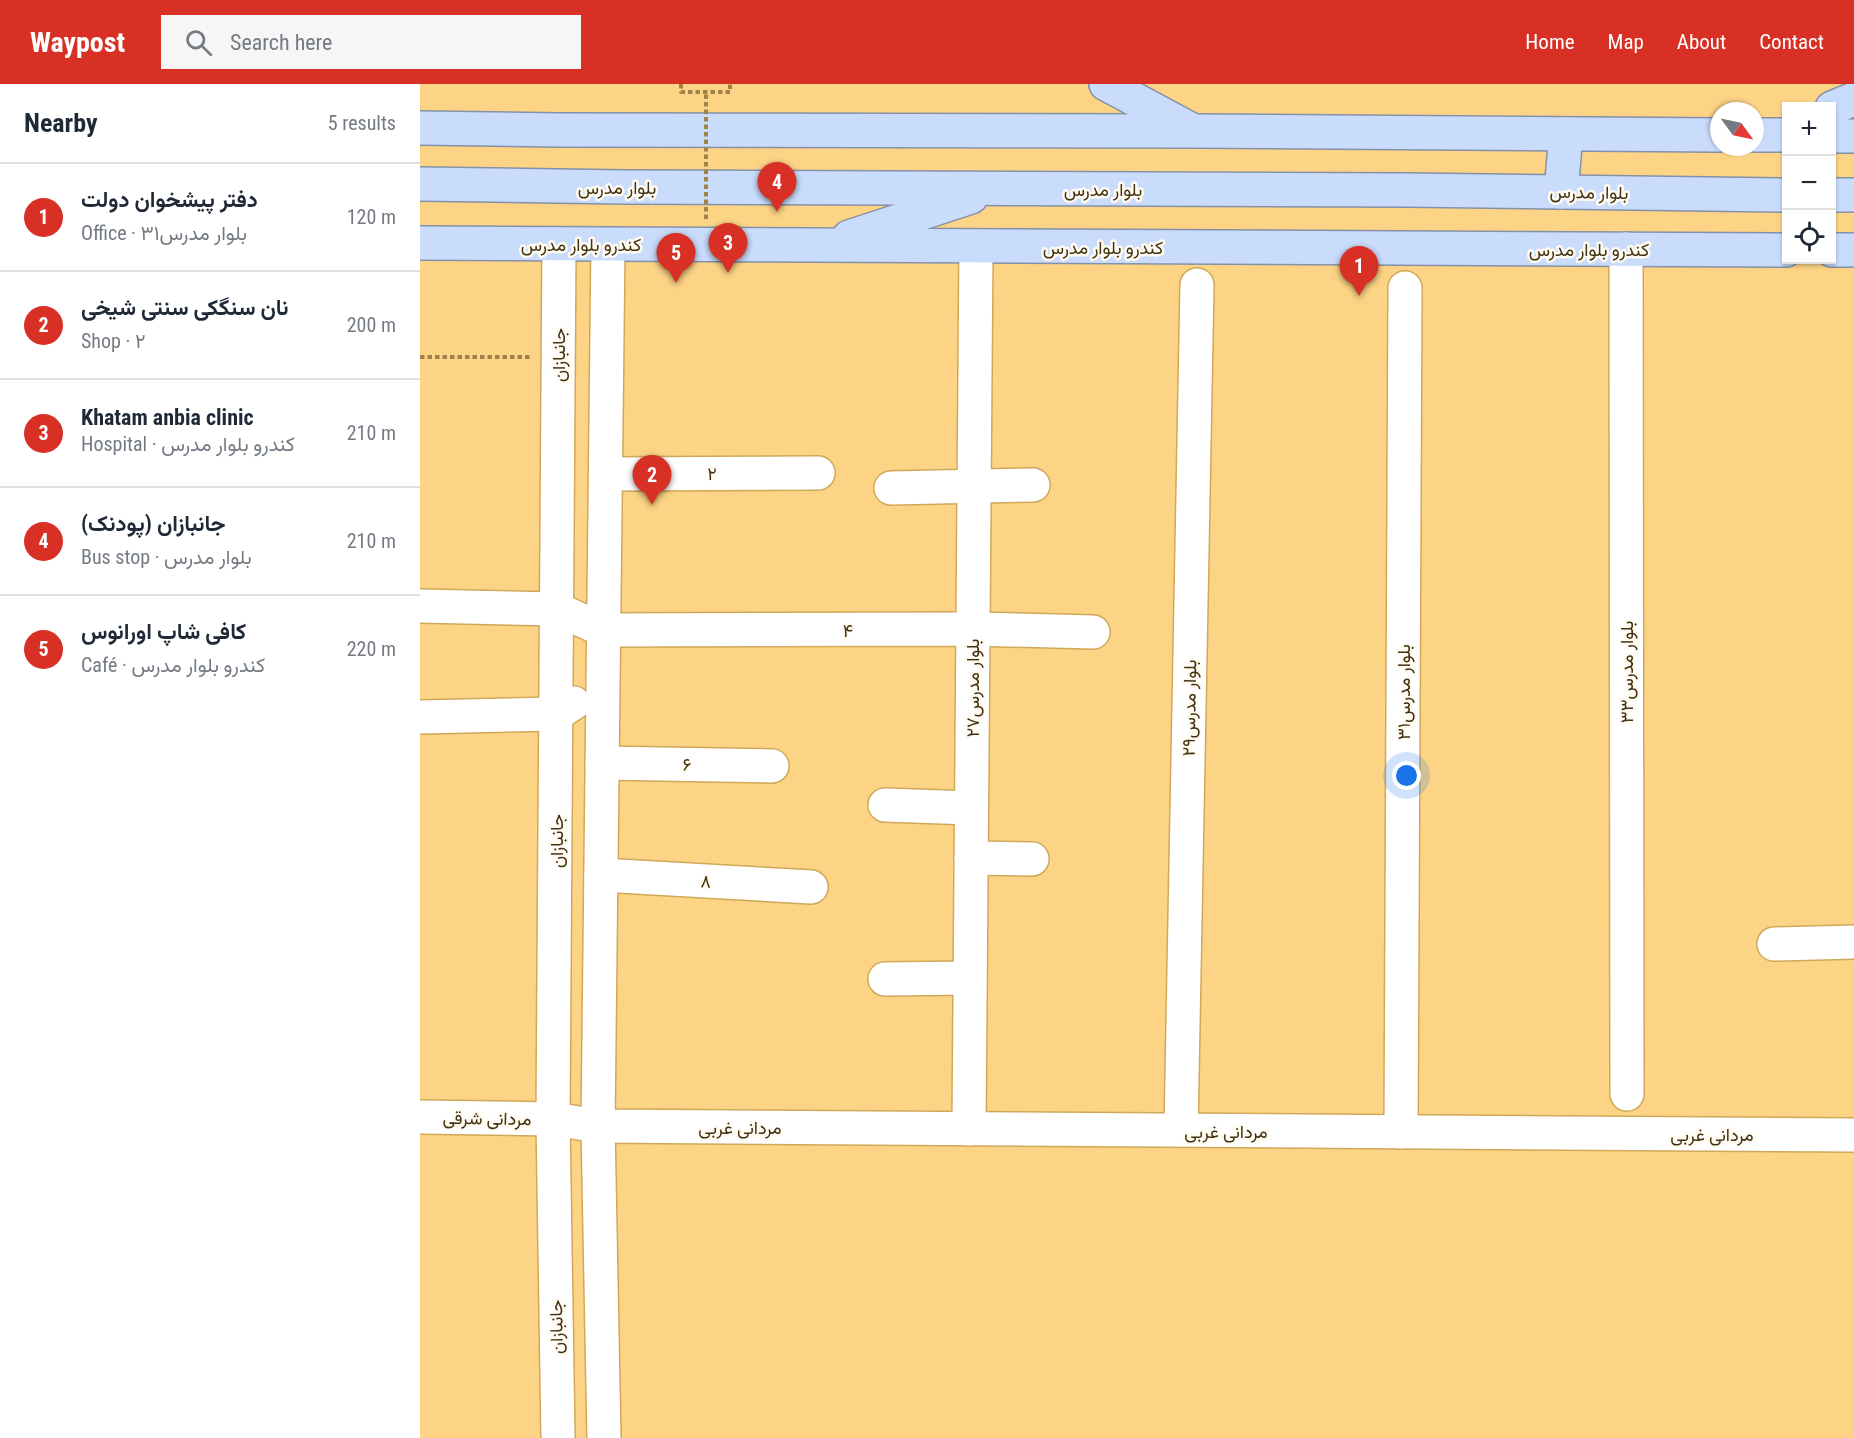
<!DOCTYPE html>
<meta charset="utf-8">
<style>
body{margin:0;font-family:"Roboto Condensed",Vazirmatn,sans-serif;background:#f6f6f7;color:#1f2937}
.controls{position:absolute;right:18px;top:18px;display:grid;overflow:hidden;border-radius:0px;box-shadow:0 2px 4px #0004}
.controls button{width:54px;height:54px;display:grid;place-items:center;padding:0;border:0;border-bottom:2px solid #e0e1e3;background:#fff;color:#1f2937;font:30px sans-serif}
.compass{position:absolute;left:1290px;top:18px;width:54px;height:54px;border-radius:50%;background:#fff;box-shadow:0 2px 4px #0004;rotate:123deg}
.you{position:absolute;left:987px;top:692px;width:21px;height:21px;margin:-15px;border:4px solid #fff;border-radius:50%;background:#1a73e8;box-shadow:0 0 0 9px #1a73e833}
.badge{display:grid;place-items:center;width:39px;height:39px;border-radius:50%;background:#d93025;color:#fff;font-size:20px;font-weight:700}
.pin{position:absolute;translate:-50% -50px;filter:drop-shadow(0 2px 3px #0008)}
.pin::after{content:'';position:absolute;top:32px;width:21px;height:18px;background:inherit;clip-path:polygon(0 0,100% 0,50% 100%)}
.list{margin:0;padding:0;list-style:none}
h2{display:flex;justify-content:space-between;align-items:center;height:78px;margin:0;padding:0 24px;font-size:26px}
h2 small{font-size:20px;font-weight:400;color:#747a83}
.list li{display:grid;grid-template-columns:39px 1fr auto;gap:18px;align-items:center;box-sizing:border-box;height:108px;padding:0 24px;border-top:2px solid #e0e1e3}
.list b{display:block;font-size:22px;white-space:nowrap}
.list p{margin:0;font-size:20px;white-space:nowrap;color:#747a83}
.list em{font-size:20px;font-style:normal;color:#747a83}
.icon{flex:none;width:33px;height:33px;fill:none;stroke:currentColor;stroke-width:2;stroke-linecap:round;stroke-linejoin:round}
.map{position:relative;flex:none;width:1434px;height:1354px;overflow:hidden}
header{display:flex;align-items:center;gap:36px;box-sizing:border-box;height:84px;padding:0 30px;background:#d93025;color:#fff}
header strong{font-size:28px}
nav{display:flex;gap:33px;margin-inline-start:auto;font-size:21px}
.search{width:420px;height:54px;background:#f6f6f7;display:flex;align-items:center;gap:15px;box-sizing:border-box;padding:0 21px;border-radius:0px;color:#747a83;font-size:22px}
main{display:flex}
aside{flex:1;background:#fff}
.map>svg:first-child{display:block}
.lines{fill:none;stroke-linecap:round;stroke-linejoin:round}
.minor-casing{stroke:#d0a85a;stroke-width:36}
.major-casing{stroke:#8491a8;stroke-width:36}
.path{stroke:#9e8249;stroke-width:4;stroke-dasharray:4.5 3;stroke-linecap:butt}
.minor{stroke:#fff;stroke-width:33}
.major{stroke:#cadcfc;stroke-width:33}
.path-bridge{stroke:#9e8249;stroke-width:4;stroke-dasharray:4.5 3;stroke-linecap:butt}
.labels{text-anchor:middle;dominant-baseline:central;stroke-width:5;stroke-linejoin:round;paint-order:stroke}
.street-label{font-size:18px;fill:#423210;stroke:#fffbf3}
</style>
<header>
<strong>Waypost</strong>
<div class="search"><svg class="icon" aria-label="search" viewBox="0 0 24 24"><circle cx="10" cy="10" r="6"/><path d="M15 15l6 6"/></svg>Search here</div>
<nav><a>Home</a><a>Map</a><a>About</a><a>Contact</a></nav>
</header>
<main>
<aside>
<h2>Nearby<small>5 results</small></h2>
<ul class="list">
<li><span class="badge">1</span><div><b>دفتر پیشخوان دولت</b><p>Office · بلوار مدرس۳۱</p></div><em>120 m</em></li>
<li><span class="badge">2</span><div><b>نان سنگکی سنتی شیخی</b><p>Shop · ۲</p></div><em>200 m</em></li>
<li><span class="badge">3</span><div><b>Khatam anbia clinic</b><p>Hospital · کندرو بلوار مدرس</p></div><em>210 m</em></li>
<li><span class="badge">4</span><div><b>جانبازان (پودنک)</b><p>Bus stop · بلوار مدرس</p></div><em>210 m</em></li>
<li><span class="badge">5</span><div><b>کافی شاپ اورانوس</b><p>Café · کندرو بلوار مدرس</p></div><em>220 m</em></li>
</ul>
</aside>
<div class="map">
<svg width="1434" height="1354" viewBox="0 0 1434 1354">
<rect width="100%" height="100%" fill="#fdd485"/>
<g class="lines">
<g class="minor-casing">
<g id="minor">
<path d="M1206,165L1207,1010"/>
<path d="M186,390L398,389"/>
<path d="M471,404L613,401"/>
<path d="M0,522L137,525L183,546L553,545L673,548"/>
<path d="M0,633L137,630L154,619"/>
<path d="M182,679L352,682"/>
<path d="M465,721L551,724"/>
<path d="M551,774L612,775"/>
<path d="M181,791L391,803"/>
<path d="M1354,860L1434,858"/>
<path d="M465,895L550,894"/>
<path d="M0,1033L133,1035L178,1042L1434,1051"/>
<path d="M549,1045L556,163"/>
<path d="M761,1046L777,201"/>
<path d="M981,1048L985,204"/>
<path d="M138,1354L133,1035L139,160"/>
<path d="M184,1354L178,1042L188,161"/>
</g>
</g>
<g class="major-casing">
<g id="major">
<path d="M686,0L770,45"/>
<path d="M1412,24L1434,15"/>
<path d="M0,44L139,46L775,47L1299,51"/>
<path d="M1335,51H1366"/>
<path d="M1412,52H1434"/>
<path d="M0,100L204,103L987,106L1366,111"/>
<path d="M1141,108L1146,50"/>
<path d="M1412,111H1434"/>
<path d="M429,153L551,113"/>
<path d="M0,159L1366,166"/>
<path d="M1412,166H1434"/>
</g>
</g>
<g class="path">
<path d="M261,0V8H310V0"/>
<path d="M0,273H110"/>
</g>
<use href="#minor" class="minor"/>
<use href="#major" class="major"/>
<path class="path-bridge" d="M286,135V8"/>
</g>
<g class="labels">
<g class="street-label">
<text x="197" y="103">بلوار مدرس</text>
<text x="683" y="105">بلوار مدرس</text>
<text transform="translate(1169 108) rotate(1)">بلوار مدرس</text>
<text x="161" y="160">کندرو بلوار مدرس</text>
<text x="683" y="163">کندرو بلوار مدرس</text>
<text x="1169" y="165">کندرو بلوار مدرس</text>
<text transform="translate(138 271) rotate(-90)">جانبازان</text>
<text x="292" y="389">۲</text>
<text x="428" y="546">۴</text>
<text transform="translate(1206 588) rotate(-90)">بلوار مدرس۳۳</text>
<text transform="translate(552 604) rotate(-90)">بلوار مدرس۲۷</text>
<text transform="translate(983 608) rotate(-90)">بلوار مدرس۳۱</text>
<text transform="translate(769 624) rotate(-89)">۲۹بلوار مدرس</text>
<text transform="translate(267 680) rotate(1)">۶</text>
<text transform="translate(136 757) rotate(-90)">جانبازان</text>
<text transform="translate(286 797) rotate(3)">۸</text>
<text transform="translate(67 1034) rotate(1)">مردانی شرقی</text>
<text x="320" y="1043">مردانی غربی</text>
<text x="806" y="1047">مردانی غربی</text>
<text x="1292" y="1050">مردانی غربی</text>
<text transform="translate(136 1243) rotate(-91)">جانبازان</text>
</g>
</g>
</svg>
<div class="controls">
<button>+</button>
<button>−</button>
<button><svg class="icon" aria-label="locate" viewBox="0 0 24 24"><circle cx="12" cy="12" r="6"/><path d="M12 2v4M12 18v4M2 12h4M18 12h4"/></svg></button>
</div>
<svg class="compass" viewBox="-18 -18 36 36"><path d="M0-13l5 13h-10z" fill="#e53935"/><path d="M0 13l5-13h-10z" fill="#747a83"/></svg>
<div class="you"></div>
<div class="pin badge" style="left:939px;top:212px">1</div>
<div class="pin badge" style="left:232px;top:421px">2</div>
<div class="pin badge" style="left:308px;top:189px">3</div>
<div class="pin badge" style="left:357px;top:128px">4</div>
<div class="pin badge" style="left:256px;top:199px">5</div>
</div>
</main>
